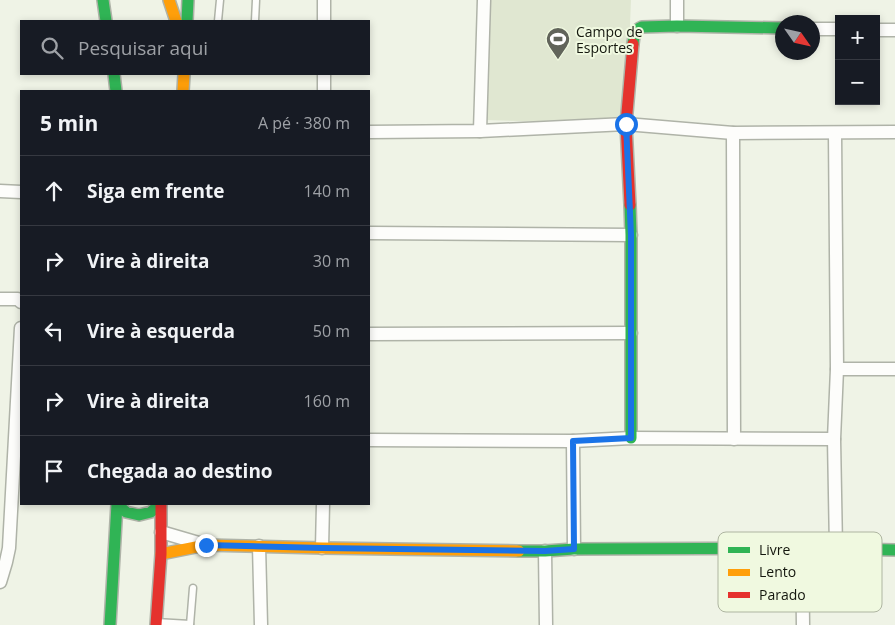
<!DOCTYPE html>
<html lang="pt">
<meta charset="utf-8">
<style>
body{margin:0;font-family:"Open Sans",sans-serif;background:#242831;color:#f1f3f6}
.controls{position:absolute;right:15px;top:15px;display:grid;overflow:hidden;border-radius:0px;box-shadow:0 2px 8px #0003}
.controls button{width:45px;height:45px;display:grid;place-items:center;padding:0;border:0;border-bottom:1px solid #363941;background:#171b24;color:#f1f3f6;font:25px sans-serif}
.compass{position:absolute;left:775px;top:15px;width:45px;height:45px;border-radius:50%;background:#171b24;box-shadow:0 2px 8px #0003;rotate:124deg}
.stop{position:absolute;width:15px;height:15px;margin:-11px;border:4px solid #1a73e8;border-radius:50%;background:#fff}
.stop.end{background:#1a73e8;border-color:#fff;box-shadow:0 1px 5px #0008}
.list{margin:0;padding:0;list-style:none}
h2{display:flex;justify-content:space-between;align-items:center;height:65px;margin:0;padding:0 20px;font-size:21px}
h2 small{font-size:16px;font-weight:400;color:#9ea1a6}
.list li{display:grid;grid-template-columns:32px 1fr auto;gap:15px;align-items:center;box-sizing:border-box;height:70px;padding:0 20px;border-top:1px solid #363941}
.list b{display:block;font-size:19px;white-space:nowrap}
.list em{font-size:16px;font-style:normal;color:#9ea1a6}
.icon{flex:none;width:28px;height:28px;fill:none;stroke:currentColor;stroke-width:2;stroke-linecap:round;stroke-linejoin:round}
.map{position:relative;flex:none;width:895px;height:625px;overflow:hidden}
.search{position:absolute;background:#171b24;box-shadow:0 2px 8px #0003;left:20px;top:20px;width:350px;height:55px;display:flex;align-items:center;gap:12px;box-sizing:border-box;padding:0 18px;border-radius:0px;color:#9ea1a6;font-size:19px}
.panel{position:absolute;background:#171b24;box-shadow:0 2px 8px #0003;left:20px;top:90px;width:350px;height:415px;border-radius:0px}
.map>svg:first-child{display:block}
.green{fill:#e0e7d1}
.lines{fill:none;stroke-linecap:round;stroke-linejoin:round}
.lane-casing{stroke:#afb3a8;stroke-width:9}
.street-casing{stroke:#afb3a8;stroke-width:15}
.fast-casing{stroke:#afb3a8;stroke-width:14}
.slow-casing{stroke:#afb3a8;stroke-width:14}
.jam-casing{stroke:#afb3a8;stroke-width:14}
.lane{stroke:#fdfdfb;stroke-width:6}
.street{stroke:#fdfdfb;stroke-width:12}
.fast{stroke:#30b455;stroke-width:11}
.slow{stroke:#ff9f0a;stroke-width:11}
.jam{stroke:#e5322d;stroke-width:11}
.route{stroke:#1a73e8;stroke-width:6}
.labels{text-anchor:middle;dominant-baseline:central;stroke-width:4;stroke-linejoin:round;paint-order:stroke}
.poi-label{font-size:14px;fill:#14170e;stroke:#f0f9e0;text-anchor:start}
.key{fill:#f0f9e0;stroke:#aeb5a1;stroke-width:1}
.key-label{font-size:14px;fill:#14170e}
</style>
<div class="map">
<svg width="895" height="625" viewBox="0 0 895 625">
<rect width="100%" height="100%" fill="#eff3e6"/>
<path class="green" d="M489,0H631L626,124L485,120Z"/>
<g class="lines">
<g class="lane-casing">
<g id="lane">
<path d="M218,21L220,0"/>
<path d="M255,21L256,0"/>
<path d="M156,622L190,624"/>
<path d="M190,625L193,588"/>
</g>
</g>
<g class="street-casing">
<g id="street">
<path d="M324,0V21"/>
<path d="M677,0V26"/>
<path d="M812,29H839"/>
<path d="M876,30H895"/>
<path d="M324,74V91"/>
<path d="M480,131L484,0"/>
<path d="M369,132L480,131L626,124L733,133L895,132"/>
<path d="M733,133L734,439"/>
<path d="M835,133L837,369L834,439L836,548"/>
<path d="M0,191L21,192"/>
<path d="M369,233L631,235"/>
<path d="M0,299H18L21,302"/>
<path d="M369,334L631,333"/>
<path d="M837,369H895"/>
<path d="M369,440L573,441L631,438L834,439"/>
<path d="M573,441L574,549"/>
<path d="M161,532L202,544"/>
<path d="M259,546L261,625"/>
<path d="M322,548L323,504"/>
<path d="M802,548L803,625"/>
<path d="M545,551L546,625"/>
<path d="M0,582L6,562L9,548L21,328"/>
</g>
</g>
<g class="fast-casing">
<g id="fast">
<path d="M103,0L106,21"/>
<path d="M187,21L188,0"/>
<path d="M633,44C634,36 634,30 642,27L677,26L782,28"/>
<path d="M114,74L116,91"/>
<path d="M630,205L631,235V438"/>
<path d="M117,504L126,512L139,515L151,512L160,504"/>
<path d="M519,551H545L574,549L802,548L895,550"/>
<path d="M110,625L117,504"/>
</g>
</g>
<g class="slow-casing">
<g id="slow">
<path d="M169,0L176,21"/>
<path d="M183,91L184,74"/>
<path d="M161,554L206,545L322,548L519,551"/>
</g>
</g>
<g class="jam-casing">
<g id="jam">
<path d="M630,205L626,124L633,44"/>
<path d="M156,625L161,554V504"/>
</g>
</g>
<use href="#lane" class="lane"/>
<use href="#street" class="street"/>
<use href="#fast" class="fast"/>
<use href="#slow" class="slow"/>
<use href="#jam" class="jam"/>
</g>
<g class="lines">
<path class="route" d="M206,545L322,548L545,551L574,549L573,441L631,438V235L626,124"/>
</g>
<defs>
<g id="stadium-pin" transform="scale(1.25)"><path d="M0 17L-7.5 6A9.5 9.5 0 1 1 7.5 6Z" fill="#61645a" stroke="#f0f9e0"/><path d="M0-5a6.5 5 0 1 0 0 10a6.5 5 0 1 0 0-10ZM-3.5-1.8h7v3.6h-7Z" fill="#fff"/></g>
</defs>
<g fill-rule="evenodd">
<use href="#stadium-pin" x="558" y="39"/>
</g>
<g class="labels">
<g class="poi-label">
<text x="576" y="31">Campo de<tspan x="576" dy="16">Esportes</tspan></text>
</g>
</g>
<rect x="718" y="532" width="164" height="80" rx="8" class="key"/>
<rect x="728" y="547" width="22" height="6" fill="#30b455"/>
<rect x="728" y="569" width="22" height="7" fill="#ff9f0a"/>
<rect x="728" y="592" width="22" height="6" fill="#e5322d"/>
<g class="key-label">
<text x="759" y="555">Livre</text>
<text x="759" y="577">Lento</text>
<text x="759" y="600">Parado</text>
</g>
</svg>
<div class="controls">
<button>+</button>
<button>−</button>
</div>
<svg class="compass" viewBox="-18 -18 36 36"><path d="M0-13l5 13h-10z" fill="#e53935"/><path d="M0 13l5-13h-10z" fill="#9ea1a6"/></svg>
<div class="stop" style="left:626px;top:124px"></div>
<div class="stop end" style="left:206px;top:545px"></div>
<div class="search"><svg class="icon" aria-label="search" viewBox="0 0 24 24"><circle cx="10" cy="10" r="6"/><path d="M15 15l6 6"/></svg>Pesquisar aqui</div>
<section class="panel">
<h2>5 min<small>A pé · 380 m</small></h2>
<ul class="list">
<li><svg class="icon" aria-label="ahead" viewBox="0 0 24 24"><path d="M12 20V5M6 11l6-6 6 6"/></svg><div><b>Siga em frente</b></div><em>140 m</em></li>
<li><svg class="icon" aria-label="right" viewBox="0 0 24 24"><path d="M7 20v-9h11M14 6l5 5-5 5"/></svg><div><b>Vire à direita</b></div><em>30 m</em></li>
<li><svg class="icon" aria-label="left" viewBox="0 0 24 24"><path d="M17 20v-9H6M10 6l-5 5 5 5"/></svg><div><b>Vire à esquerda</b></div><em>50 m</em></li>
<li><svg class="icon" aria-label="right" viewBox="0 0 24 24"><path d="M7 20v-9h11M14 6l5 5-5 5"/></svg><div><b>Vire à direita</b></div><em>160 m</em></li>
<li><svg class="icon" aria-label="arrive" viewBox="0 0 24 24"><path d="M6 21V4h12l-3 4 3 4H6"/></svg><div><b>Chegada ao destino</b></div></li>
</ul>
</section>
</div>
